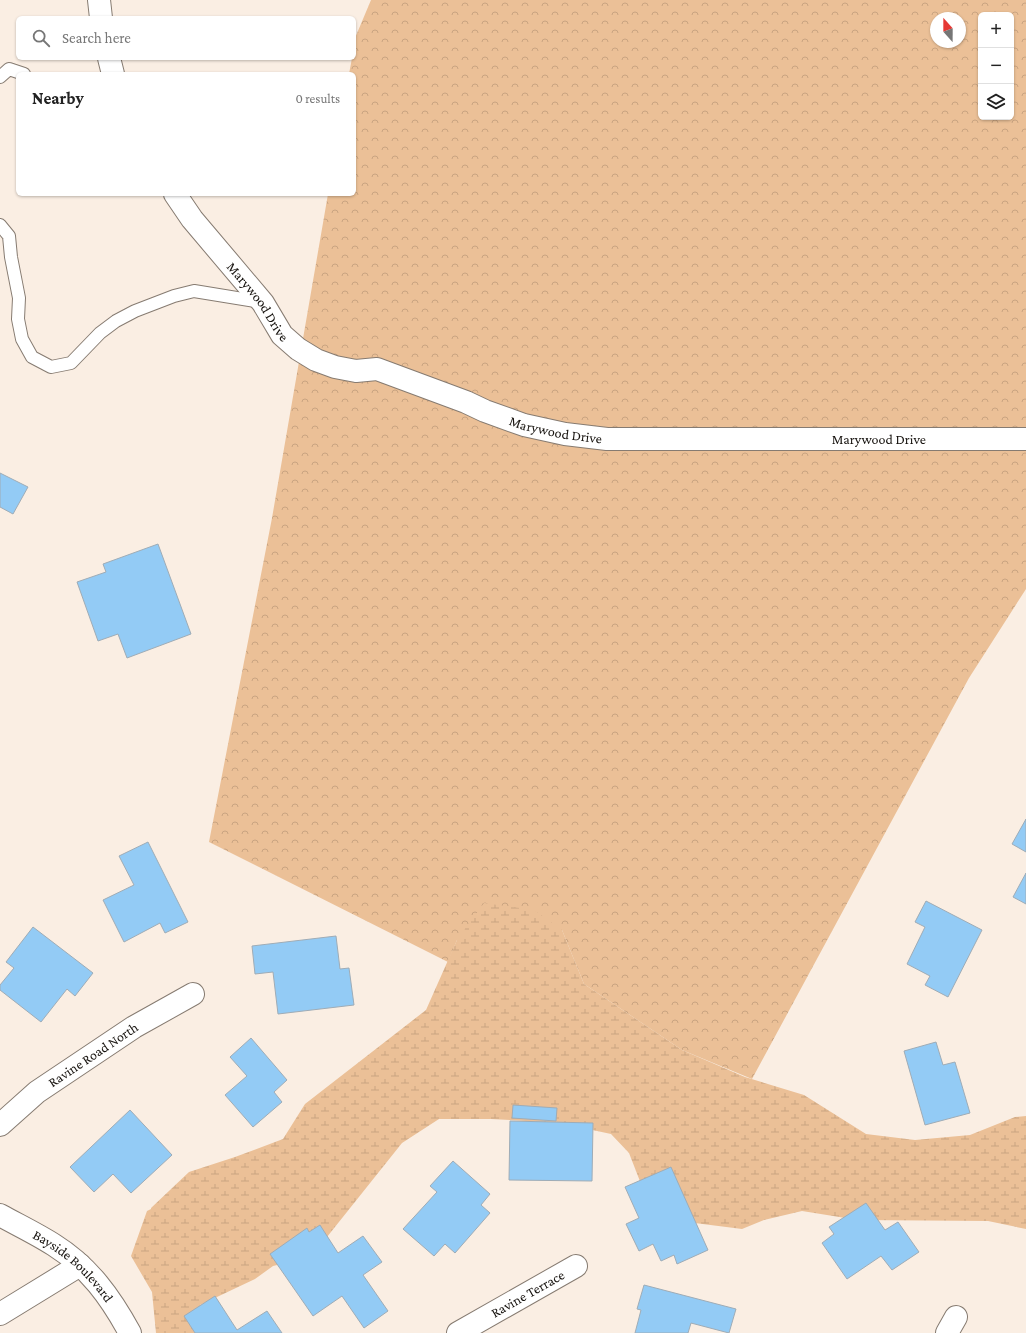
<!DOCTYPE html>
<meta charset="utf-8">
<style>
body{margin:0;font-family:"Crimson Pro",serif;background:#f2f2f2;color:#222}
.controls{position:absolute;right:12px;top:12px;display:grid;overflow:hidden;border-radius:6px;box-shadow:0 1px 3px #0004}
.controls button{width:36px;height:36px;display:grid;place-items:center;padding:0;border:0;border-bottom:1px solid #e0e0e0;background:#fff;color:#222;font:20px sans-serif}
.compass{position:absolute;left:930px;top:12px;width:36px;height:36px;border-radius:50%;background:#fff;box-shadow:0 1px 3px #0004;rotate:339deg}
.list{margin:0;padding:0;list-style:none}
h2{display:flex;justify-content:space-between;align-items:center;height:52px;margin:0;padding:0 16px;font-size:17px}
h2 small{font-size:13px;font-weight:400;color:#767676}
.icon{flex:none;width:22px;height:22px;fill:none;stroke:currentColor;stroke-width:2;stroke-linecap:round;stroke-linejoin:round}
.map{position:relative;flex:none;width:1026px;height:1333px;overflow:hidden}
.search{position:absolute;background:#fff;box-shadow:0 1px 3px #0004;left:16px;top:16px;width:340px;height:44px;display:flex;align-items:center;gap:10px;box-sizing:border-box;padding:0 14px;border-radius:6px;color:#767676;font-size:15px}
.panel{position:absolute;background:#fff;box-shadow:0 1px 3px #0004;left:16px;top:72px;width:340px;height:124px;border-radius:6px}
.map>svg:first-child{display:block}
.forest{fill:url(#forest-crowns);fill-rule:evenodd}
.wetland{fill:url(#wetland-marsh)}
.building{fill:#93cbf5;stroke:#9facb6}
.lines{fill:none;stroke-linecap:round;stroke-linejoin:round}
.lane-casing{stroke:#867b71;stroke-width:14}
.street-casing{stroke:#867b71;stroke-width:24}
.lane{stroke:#fff;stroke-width:12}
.street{stroke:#fff;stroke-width:22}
.labels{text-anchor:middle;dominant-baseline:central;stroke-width:3.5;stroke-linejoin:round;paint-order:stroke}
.street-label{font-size:14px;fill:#16120e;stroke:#faeee3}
</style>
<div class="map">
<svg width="1026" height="1333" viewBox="0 0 1026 1333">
<defs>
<pattern id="forest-crowns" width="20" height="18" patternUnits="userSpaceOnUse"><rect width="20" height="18" fill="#ebc097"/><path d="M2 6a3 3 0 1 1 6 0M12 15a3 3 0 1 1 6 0" fill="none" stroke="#c9a481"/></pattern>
<pattern id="wetland-marsh" width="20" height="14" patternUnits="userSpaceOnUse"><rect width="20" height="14" fill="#ebc097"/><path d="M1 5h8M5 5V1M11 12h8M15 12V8" fill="none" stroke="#c9a481"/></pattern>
</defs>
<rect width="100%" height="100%" fill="#faeee3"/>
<path class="forest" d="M371,0H1026V589L969,678L752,1079L682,1050L584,984L562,930L457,940L448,962L209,842L272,518L328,194H354V74H349L352,58H354L355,38ZM981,15H1011V117H981ZM936,18H960V42H936Z"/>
<path class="wetland" d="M484,903L534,910L562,930L584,984L682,1050L745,1077L804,1095L866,1134L915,1140L970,1135L1015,1117L1026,1116V1229L988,1221L858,1220L802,1211L764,1220L742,1229L671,1220L650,1207L629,1153L611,1134L560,1123L491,1119H439L402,1143L311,1257L273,1266L255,1279L200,1305L204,1333H156L152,1292L131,1256L147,1211L151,1209V1208L189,1172L235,1157L283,1139L305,1104L426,1010L457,940Z"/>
<g class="building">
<path d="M0,473L28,487L13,514L0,507Z"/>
<path d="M158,544L191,634L127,658L118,634L98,641L77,582L106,572L103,564Z"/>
<path d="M1026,819V852L1012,844Z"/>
<path d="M148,842L188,922L165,933L160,923L124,942L103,900L134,885L119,856Z"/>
<path d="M1026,873V904L1013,897Z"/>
<path d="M926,901L982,930L948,997L925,985L930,976L907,964L925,927L915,922Z"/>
<path d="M33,927L93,973L75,996L67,989L41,1022L0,990V985L14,968L6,962Z"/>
<path d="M336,936L340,969L349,968L354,1005L278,1014L273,972L255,974L252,946Z"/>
<path d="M251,1038L287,1080L274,1092L282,1102L253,1127L225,1095L247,1076L230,1057Z"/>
<path d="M936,1042L943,1065L955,1062L970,1113L925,1125L904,1051Z"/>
<path d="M513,1105L557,1108L556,1121L512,1118Z"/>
<path d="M130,1110L172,1155L131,1193L113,1174L94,1192L70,1167Z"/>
<path d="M510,1121L593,1123L592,1181L509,1180Z"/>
<path d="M453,1161L490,1194L481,1205L490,1213L455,1253L445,1244L434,1256L403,1229L437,1192L430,1186Z"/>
<path d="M671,1167L708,1250L677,1264L674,1255L661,1261L653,1244L639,1251L626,1224L639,1218L625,1187Z"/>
<path d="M866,1203L885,1230L898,1222L919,1252L892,1270L881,1256L847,1279L822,1243L834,1234L829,1227Z"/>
<path d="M320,1225L338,1253L363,1236L382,1262L363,1275L388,1311L364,1328L342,1296L313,1316L270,1254L307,1228L309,1232Z"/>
<path d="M644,1285L736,1309L729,1333L691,1323L688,1333H635L641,1310L637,1309Z"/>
<path d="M215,1296L237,1330L267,1311L282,1333H195L184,1316Z"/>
</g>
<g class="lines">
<g class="lane-casing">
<g id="lane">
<path d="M0,77L9,69L24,74"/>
<path d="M0,225L9,236L11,257L19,298L18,319L22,339L32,357L51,367L71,363L100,333L116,321L135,311L174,296L194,291L261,302"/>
</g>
</g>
<g class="street-casing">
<g id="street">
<path d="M99,0L101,18"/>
<path d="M109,58L113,74"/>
<path id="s1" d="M175,194L192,219L263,303L282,335L298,349L316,360L335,367L356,371L377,369L466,402L485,411L524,425L565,434L607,439H1026"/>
<path id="s2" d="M0,1125L37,1092L134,1027L193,994"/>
<path id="s3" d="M0,1215C18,1225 37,1234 54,1245C89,1267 111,1298 130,1333"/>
<path d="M0,1314L80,1265"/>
<path id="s4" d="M458,1333L576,1266"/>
<path d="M947,1333L956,1317"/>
</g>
</g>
<use href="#lane" class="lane"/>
<use href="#street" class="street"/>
</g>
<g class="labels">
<g class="street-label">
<text stroke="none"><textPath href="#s1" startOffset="136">Marywood Drive</textPath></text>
<text stroke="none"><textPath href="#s1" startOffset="472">Marywood Drive</textPath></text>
<text stroke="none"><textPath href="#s1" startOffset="796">Marywood Drive</textPath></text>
<text stroke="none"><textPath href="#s2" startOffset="117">Ravine Road North</textPath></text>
<text stroke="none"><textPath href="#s3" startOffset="90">Bayside Boulevard</textPath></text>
<text stroke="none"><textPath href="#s4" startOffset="80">Ravine Terrace</textPath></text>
</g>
</g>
</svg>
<div class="controls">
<button>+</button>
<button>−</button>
<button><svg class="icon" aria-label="layers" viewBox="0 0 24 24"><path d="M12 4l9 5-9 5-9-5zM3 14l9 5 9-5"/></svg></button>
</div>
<svg class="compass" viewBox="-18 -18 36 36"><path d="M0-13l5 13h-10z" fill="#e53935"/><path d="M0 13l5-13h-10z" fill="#767676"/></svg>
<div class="search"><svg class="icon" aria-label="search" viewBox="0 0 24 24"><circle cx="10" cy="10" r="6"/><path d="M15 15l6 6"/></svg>Search here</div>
<section class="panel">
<h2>Nearby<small>0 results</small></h2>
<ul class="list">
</ul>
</section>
</div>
